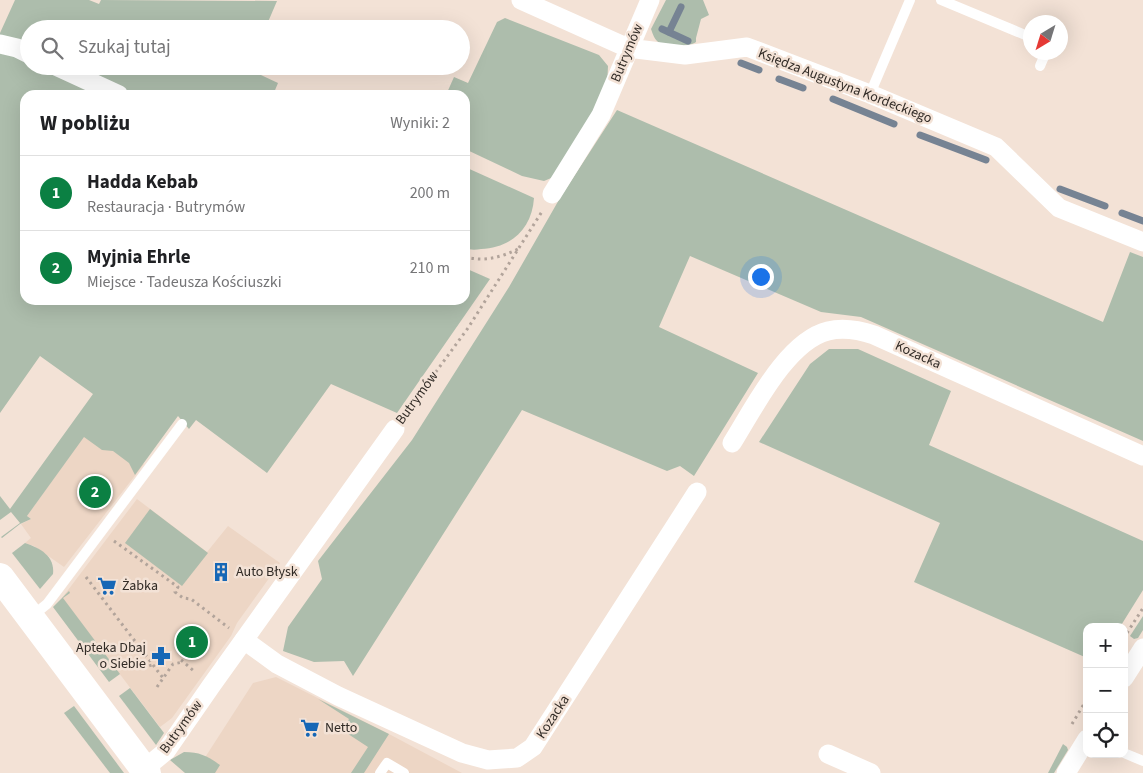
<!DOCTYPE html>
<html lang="pl">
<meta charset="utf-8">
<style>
body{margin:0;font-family:"Source Sans 3",sans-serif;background:#f2f2f2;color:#202124}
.controls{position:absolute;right:15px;bottom:15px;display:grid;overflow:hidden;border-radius:10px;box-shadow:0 5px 20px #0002}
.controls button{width:45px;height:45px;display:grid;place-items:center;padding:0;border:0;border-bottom:1px solid #e0e0e0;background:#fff;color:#202124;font:25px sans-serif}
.compass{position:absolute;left:1023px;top:15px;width:45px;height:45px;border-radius:50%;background:#fff;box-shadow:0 5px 20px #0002;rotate:218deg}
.you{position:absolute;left:760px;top:276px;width:18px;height:18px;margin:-12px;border:4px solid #fff;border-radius:50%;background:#1a73e8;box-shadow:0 0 0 8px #1a73e833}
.badge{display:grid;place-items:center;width:32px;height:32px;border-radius:50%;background:#0b8043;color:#fff;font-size:16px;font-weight:700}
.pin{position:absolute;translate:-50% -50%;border:2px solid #fff;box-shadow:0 1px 5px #0006}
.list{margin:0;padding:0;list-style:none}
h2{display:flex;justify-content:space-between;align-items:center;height:65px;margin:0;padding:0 20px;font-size:21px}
h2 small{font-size:16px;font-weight:400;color:#757577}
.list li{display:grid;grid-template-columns:32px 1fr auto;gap:15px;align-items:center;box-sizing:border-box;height:75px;padding:0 20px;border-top:1px solid #e0e0e0}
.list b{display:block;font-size:19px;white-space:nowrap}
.list p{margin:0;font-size:16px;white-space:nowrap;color:#757577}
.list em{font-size:16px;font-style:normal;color:#757577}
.icon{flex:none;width:28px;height:28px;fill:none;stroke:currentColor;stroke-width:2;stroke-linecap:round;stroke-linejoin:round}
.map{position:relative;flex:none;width:1143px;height:773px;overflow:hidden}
.search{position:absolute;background:#fff;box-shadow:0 5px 20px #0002;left:20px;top:20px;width:450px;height:55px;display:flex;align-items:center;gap:12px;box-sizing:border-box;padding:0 18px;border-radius:28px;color:#757577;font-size:19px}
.panel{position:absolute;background:#fff;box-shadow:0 5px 20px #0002;left:20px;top:90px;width:450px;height:215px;border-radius:15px}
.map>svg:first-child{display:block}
.built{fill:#edd6c5}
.green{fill:#adbdac}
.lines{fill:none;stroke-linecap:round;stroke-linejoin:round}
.stream{stroke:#768393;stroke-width:7}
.path{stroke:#b2a49b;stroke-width:3;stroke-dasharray:2.5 4;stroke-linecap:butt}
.lane{stroke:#fff;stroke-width:10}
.street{stroke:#fff;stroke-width:19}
.secondary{stroke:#fff;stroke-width:28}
.labels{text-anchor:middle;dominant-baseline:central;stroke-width:5;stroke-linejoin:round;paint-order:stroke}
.street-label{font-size:14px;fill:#312b26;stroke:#f3e2d6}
.poi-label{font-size:14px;fill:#312b26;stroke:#f3e2d6;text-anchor:start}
</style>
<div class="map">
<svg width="1143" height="773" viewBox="0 0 1143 773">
<rect width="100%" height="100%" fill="#f3e2d6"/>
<g class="built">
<path d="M92,425L144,464L64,567L34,546L25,543L31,538L21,524L31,519L27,516Z"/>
<path d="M137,499L207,552L228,526L280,563L237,623L231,636L172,718L160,727L62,598Z"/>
<path d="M276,677L389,734L462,773H195L253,683Z"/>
</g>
<g class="green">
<path d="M15,0H89L99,4L101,0L277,1L265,29H29V49L0,39V33Z"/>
<path d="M666,0H703L709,15L701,19L696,38V42C689,47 669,47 660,43C654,40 653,34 651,29Z"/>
<path d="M505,18L599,55L608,66L607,87L556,176L544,181L522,176L465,149V95H446L454,77L468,83L497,22Z"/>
<path d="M0,50L29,62V66H37L102,95H25V300H465V268L490,279L397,413L331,384L267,473L196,420L189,429L178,416L135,475L129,463L113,451L102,450L84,437L27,516L31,519L20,524L2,538L1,537L20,523L11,512L0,520V496L10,509L93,394L40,356L0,413Z"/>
<path d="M67,66H249L248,69L278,83L273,95H131Z"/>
<path d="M617,110L1103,322L1130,252L1143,257V441L861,317L821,312L690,256L659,327L758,373L694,476L680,466L667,471L522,410L353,676L344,661L314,662L283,651L288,627L322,579L318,561L412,440L509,287L560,198Z"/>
<path d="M465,167L534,198C532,229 511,248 481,249C475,250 470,250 465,248Z"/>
<path d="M829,349H858L951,391L929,445L1143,541V590L1120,627H1087V658L914,582L940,523L759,442L810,364Z"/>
<path d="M150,509L208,553L182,586L125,543Z"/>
<path d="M25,543C40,548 55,556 53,574L40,589L12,553Z"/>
<path d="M69,591L70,593L63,598L120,674L109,682L53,607Z"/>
<path d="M1143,616V630L1138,638L1134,639L1130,636Z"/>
<path d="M130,688L164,733L156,745L119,696Z"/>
<path d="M318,699L389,734L364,773H351L368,747L342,730L349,719Z"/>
<path d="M74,706L124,773H110L64,713Z"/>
<path d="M1063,744L1067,747L1068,750L1054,773H1048Z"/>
<path d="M184,752C200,752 207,756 220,765L215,773H185L170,760Z"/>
</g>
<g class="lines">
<g class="stream">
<path d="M662,29L688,41"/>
<path d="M669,32L681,7"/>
<path d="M741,63L759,70"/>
<path d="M779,79L803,88"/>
<path d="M833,99L894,124"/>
<path d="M920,135L986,160"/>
<path d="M1060,189L1105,206"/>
<path d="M1122,213L1143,221"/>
</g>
<g class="path">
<path d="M465,257C486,262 502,257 520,248"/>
<path d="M405,414L468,328L543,210"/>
<path d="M114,541L178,587L175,592L183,598L191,599L229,628"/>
<path d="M86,577L163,678"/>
<path d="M1127,633L1143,608"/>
<path d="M181,660L195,672"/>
<path d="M143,668L155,664"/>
<path d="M157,687L173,664L183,662"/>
<path d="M1072,724L1087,699"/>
</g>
<g class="lane">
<path d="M941,0L1030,37"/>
<path d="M1040,66L1046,52"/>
<path d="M870,94L910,0"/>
<path d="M31,617L47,604L182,424"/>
<path d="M1124,753L1143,761"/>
<path d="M380,773L387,763L404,773"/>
</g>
<g class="street">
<path d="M521,0L628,48L685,55L747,47L870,94L996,147L1059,208L1143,242"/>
<path d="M0,44L17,48L29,54"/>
<path d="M56,66L119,95"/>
<path d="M552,194L601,115L650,0"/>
<path d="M732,443C754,408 787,341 828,331C844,327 859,330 874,335L1143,456"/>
<path d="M244,640L277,664L338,696L462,753L488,760L517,758L533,747L697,492"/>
<path d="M1124,678L1143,648"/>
<path d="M828,754L871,773"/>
<path d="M144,769L166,751L211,686L395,429"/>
<path d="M1066,773L1087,739"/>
</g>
<path class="secondary" d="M0,577L147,773"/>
</g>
<defs>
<g id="building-bare" transform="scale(1.5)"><path d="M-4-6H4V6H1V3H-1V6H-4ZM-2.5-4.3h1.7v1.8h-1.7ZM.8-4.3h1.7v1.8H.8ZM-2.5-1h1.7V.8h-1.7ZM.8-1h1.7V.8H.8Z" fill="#1667b6" stroke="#f3e2d6" stroke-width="2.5" paint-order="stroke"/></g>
<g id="supermarket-bare" transform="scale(1.5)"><path d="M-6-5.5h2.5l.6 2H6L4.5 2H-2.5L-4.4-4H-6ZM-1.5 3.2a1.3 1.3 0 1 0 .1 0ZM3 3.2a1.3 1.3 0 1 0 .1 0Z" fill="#1667b6" stroke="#f3e2d6" stroke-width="2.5" paint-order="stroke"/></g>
<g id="pharmacy-bare" transform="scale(1.5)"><path d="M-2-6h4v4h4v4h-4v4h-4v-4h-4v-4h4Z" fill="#1667b6" stroke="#f3e2d6" stroke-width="2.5" paint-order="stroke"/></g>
</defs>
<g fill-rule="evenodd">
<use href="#building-bare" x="221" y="572"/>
<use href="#supermarket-bare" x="107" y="586"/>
<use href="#pharmacy-bare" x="161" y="656"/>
<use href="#supermarket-bare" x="310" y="728"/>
</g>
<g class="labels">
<g class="street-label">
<text transform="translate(627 53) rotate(-67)">Butrymów</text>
<text transform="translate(845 86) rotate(21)">Księdza Augustyna Kordeckiego</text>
<text transform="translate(918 355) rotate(24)">Kozacka</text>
<text transform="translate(417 398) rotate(-54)">Butrymów</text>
<text transform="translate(553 717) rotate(-57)">Kozacka</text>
<text transform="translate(181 727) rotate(-54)">Butrymów</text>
</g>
<g class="poi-label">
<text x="236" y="572">Auto Błysk</text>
<text x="122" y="586">Żabka</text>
<text x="146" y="648" text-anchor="end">Apteka Dbaj<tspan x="146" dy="16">o Siebie</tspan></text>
<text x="325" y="728">Netto</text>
</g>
</g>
</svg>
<div class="controls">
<button>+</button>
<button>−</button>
<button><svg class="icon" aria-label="locate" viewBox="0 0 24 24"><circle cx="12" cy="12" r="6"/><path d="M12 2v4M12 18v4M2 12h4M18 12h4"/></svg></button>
</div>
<svg class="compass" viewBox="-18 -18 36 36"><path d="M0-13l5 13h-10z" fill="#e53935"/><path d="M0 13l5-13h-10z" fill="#757577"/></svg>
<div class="you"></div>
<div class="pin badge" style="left:192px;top:642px">1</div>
<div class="pin badge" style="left:95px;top:492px">2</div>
<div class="search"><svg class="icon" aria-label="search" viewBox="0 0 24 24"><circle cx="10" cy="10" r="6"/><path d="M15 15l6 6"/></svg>Szukaj tutaj</div>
<section class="panel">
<h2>W pobliżu<small>Wyniki: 2</small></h2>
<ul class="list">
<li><span class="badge">1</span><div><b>Hadda Kebab</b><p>Restauracja · Butrymów</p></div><em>200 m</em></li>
<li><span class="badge">2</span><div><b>Myjnia Ehrle</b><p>Miejsce · Tadeusza Kościuszki</p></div><em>210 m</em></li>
</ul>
</section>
</div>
